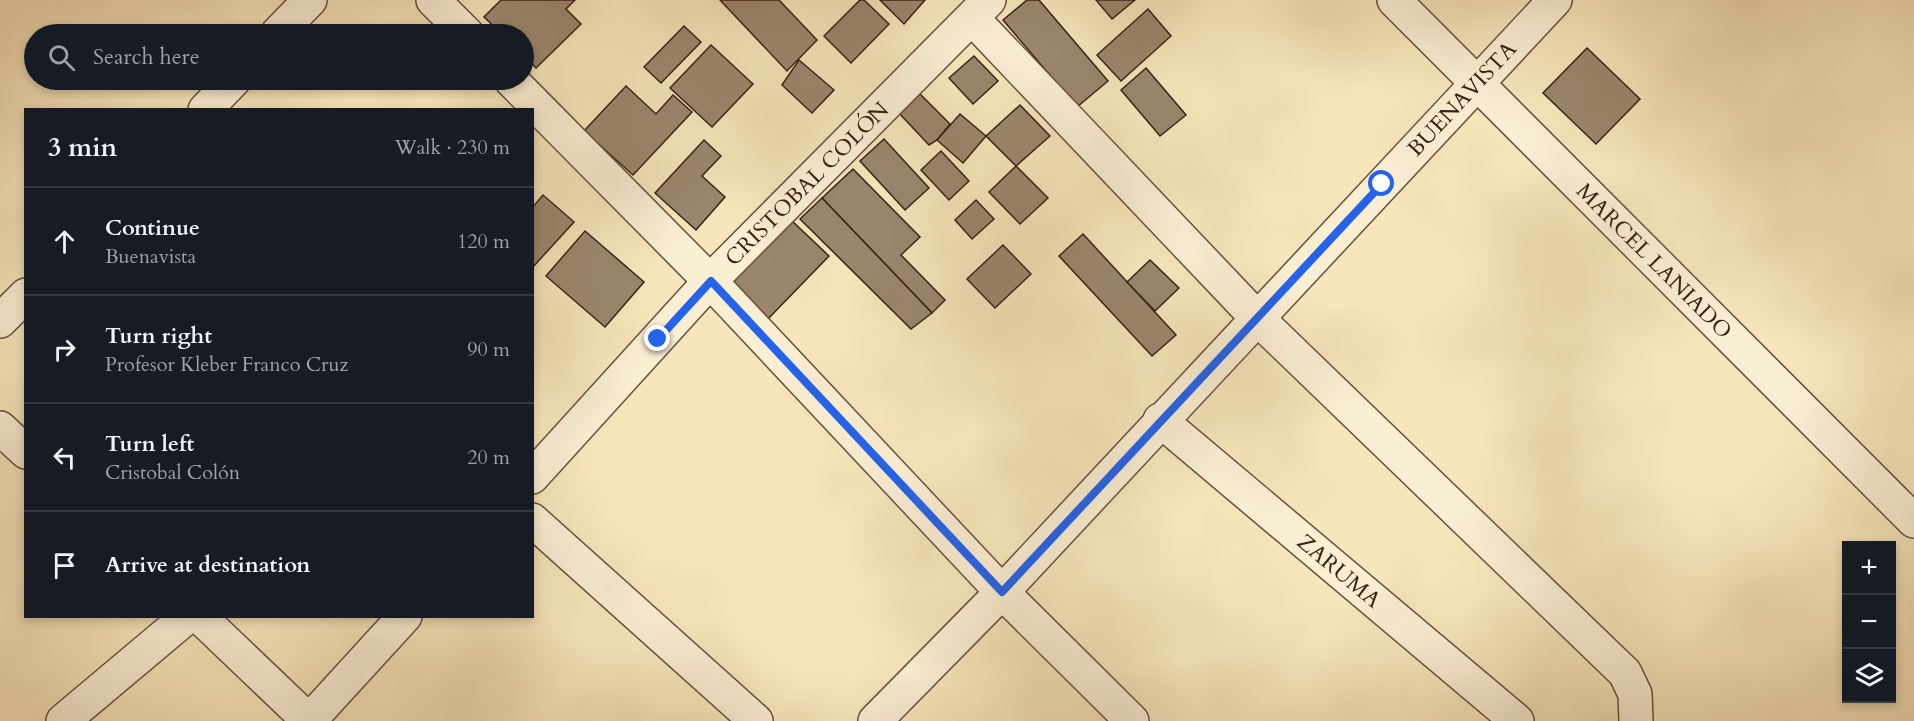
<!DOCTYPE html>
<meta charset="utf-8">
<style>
body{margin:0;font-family:Cardo,serif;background:#242831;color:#f1f3f6}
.controls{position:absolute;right:18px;bottom:18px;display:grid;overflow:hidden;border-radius:0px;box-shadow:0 3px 9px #0003}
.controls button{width:54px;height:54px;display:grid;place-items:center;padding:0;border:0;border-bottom:2px solid #363941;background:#171b24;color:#f1f3f6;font:30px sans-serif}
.stop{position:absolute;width:18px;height:18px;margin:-14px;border:4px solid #2563eb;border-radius:50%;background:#fff}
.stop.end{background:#2563eb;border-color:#fff;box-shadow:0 2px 6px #0008}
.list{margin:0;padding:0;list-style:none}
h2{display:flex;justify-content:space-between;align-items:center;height:78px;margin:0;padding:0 24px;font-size:26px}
h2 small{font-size:20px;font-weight:400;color:#9ea1a6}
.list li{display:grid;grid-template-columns:39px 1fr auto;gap:18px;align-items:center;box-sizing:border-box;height:108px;padding:0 24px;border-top:2px solid #363941}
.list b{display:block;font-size:22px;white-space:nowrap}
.list p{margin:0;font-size:20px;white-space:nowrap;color:#9ea1a6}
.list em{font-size:20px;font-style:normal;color:#9ea1a6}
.icon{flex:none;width:33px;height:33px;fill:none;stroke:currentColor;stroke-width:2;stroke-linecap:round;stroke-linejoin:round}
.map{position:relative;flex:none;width:1914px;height:721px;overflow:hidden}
.search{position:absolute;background:#171b24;box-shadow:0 3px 9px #0003;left:24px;top:24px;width:510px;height:66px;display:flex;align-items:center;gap:15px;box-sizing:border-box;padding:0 21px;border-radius:33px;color:#9ea1a6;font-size:22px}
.panel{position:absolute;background:#171b24;box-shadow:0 3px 9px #0003;left:24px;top:108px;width:510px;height:510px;border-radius:0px}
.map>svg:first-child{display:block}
.building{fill:#9b866c;stroke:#372016;stroke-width:1.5}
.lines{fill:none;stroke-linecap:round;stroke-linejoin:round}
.minor-casing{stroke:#67513f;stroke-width:36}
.minor{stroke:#faeed3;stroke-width:33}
.route{stroke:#2563eb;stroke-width:8}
.labels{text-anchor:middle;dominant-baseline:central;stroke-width:4.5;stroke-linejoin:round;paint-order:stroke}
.street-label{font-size:22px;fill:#372016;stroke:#faeed3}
</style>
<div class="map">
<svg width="1914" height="721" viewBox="0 0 1914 721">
<rect width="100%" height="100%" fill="#f7e5bb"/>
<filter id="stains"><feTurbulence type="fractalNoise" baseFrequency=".00333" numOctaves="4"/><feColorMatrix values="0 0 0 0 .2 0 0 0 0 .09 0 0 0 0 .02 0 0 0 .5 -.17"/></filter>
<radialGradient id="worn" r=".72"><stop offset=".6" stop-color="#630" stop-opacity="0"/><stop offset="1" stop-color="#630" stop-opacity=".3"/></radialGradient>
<g class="building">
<path d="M501,0H575L566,9L581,24L536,68L524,56V34H502L484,17Z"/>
<path d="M720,0H779L817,40L787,71Z"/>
<path d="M860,0H864L889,24L851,63L824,36Z"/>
<path d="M880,0H925L904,24Z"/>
<path d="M1027,0H1039L1108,81L1077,107L1003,20Z"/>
<path d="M1096,0H1135L1112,19Z"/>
<path d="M1148,9L1171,36L1121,81L1097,55Z"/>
<path d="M684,26L701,42L661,83L644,67Z"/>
<path d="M711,45L753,84L712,127L670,88Z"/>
<path d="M1587,48L1640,99L1596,144L1543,93Z"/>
<path d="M974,56L998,81L973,104L949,78Z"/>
<path d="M799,60L834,90L812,113L782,85Z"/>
<path d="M1146,68L1186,115L1160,136L1121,90Z"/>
<path d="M626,86L656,114L673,95L692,112L633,175L584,131Z"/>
<path d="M919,93L950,124L937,140L929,145L898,112Z"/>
<path d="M1020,105L1050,136L1016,166L986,136Z"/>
<path d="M960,114L986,136L963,163L937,140Z"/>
<path d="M884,139L929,188L905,210L860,161Z"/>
<path d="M704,140L721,156L702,176L725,197L696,230L655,193Z"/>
<path d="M941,151L969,181L949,200L921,170Z"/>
<path d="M1016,166L1048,198L1020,224L989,192Z"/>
<path d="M853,169L920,237L901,255L945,300L932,313L822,198Z"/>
<path d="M543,195L574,222L532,268V208Z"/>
<path d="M822,198L932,313L911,329L800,219Z"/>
<path d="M976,200L994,219L972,239L955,220Z"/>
<path d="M790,219L829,256L767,320L729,282Z"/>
<path d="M585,231L644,282L605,327L546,276Z"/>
<path d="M1083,234L1176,335L1152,356L1059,256Z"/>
<path d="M1003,245L1031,274L995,308L967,279Z"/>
<path d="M1150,260L1179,288L1155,311L1127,282Z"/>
</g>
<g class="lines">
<g class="minor-casing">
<g id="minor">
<path d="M433,0L467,34"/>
<path d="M1394,0L1914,521"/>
<path d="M972,18L1257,318L1625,673L1635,694L1636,721"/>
<path d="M277,34L310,0"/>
<path d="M511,80L710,281L1002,592L1132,721"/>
<path d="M205,110L234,80"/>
<path d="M0,321L26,295"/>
<path d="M1160,420L1517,721"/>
<path d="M0,428L26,452"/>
<path d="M532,477L710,281L989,0"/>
<path d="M532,520L756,721"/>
<path d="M199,616L309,721"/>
<path d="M63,721L188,616"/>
<path d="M309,721L405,616"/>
<path d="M875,721L1002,592L1555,0"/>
</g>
</g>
<use href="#minor" class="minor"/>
</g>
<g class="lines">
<path class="route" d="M658,339L711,281L1002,592L1382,184"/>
</g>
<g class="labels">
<g class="street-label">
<text transform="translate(1462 99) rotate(-47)">BUENAVISTA</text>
<text transform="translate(807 184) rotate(-45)">CRISTOBAL COLÓN</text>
<text transform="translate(1654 261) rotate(45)">MARCEL LANIADO</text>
<text transform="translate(1339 571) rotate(40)">ZARUMA</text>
</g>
</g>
<rect width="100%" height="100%" filter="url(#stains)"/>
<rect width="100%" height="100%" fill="url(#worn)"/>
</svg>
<div class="controls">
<button>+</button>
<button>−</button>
<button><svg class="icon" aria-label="layers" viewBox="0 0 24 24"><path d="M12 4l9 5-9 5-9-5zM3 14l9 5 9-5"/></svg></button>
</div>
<div class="stop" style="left:1382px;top:184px"></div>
<div class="stop end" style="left:658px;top:339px"></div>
<div class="search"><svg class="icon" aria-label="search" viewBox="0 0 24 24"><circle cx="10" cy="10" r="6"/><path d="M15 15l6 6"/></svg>Search here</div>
<section class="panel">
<h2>3 min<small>Walk · 230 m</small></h2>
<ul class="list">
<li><svg class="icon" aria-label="ahead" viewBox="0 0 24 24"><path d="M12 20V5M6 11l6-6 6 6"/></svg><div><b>Continue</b><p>Buenavista</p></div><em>120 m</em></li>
<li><svg class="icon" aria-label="right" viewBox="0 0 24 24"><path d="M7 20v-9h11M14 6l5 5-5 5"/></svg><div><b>Turn right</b><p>Profesor Kleber Franco Cruz</p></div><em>90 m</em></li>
<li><svg class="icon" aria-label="left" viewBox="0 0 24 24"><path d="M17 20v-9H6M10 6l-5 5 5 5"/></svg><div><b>Turn left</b><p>Cristobal Colón</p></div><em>20 m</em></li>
<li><svg class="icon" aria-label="arrive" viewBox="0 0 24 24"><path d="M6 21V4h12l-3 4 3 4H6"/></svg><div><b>Arrive at destination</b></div></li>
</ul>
</section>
</div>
